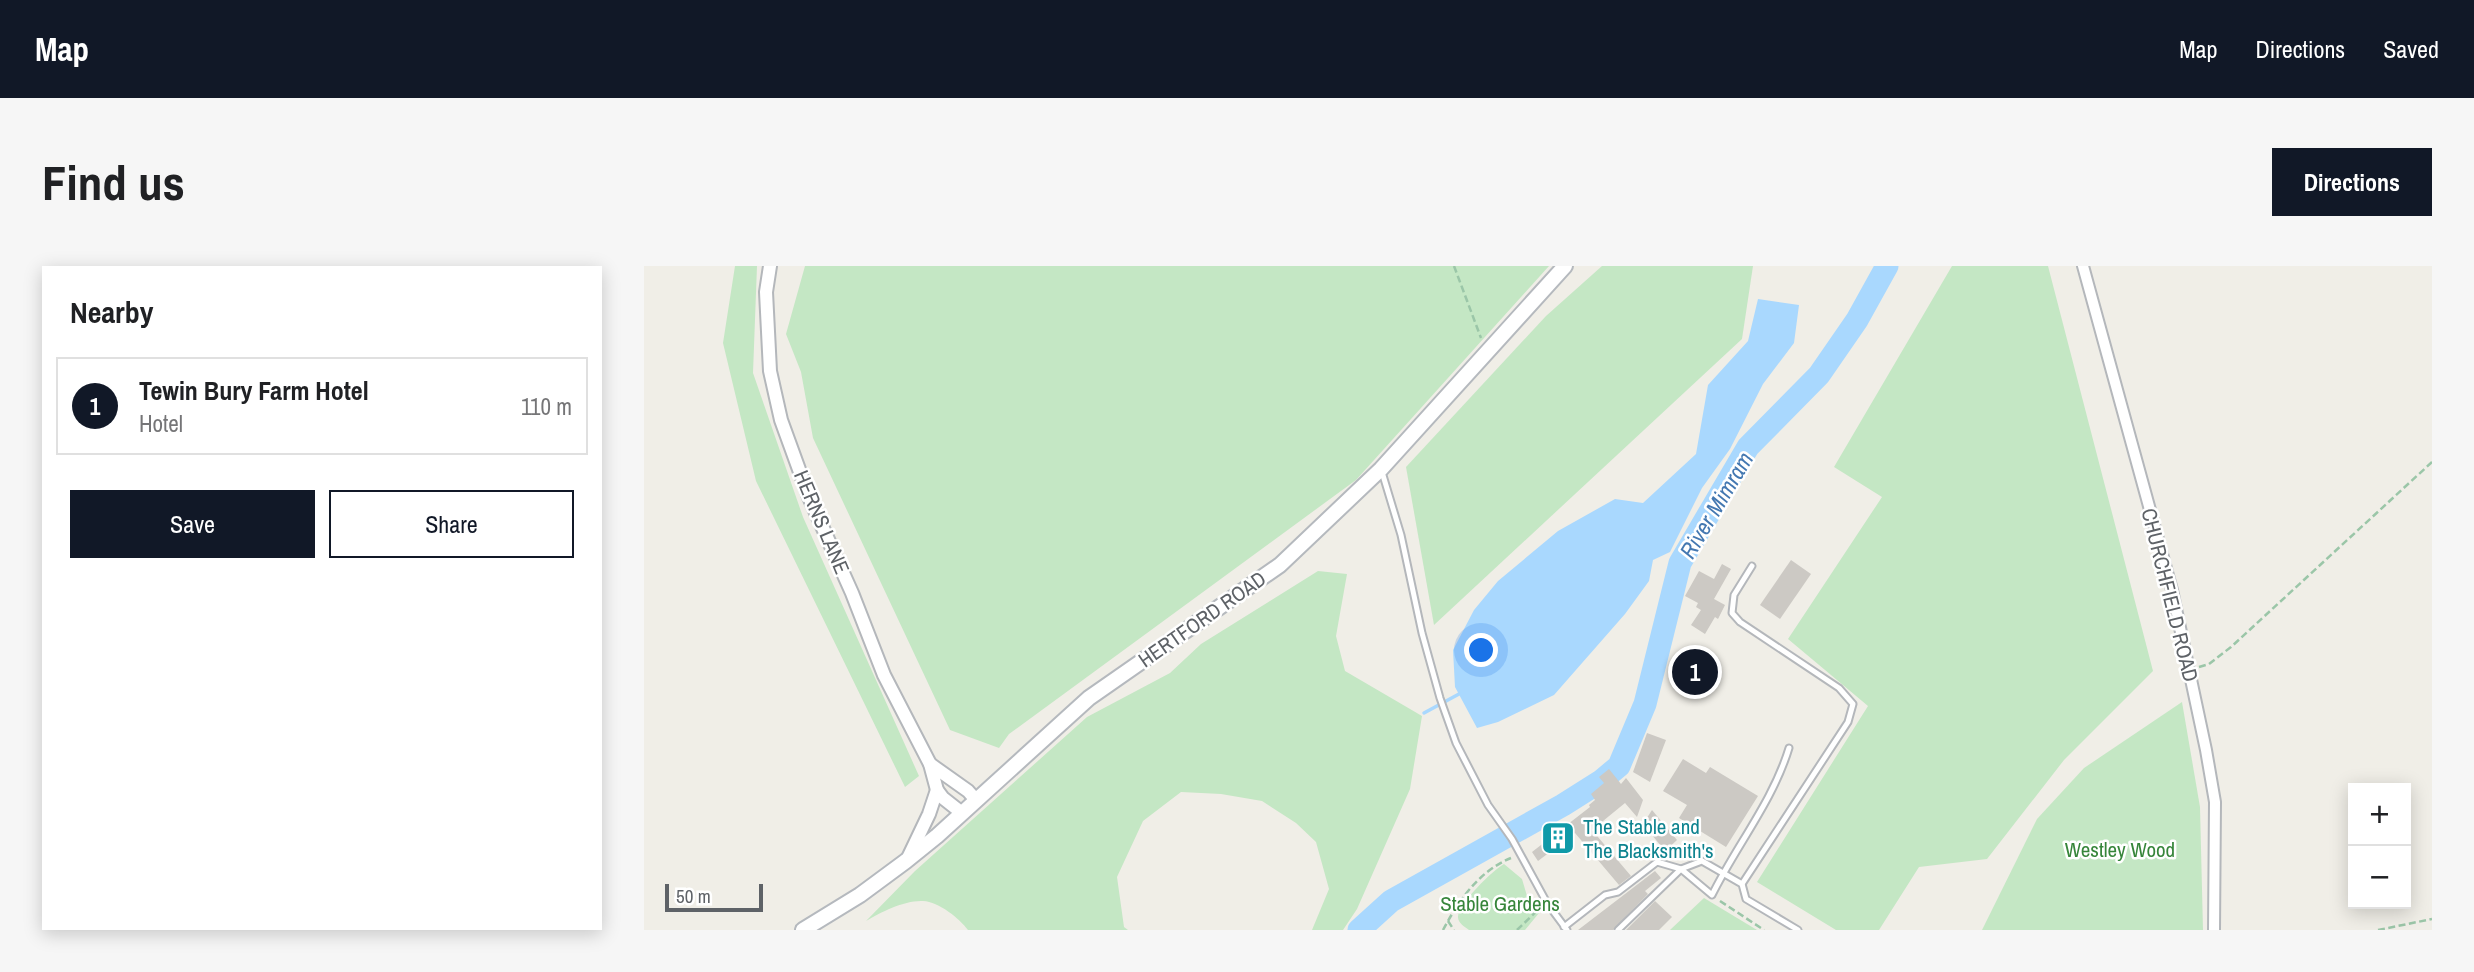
<!DOCTYPE html>
<meta charset="utf-8">
<style>
body{margin:0;font-family:"Archivo Narrow",sans-serif;background:#f6f6f6;color:#202124}
.controls{position:absolute;right:21px;bottom:21px;display:grid;overflow:hidden;border-radius:0px;box-shadow:0 4px 18px #0003}
.controls button{width:63px;height:63px;display:grid;place-items:center;padding:0;border:0;border-bottom:2px solid #e0e0e0;background:#fff;color:#202124;font:35px sans-serif}
.scale{position:absolute;left:21px;bottom:18px;width:98px;box-sizing:border-box;padding-left:7px;border:4px solid #5e6267;border-top:0;font-size:19px;line-height:24px;white-space:nowrap;color:#5e6267;-webkit-text-stroke:5px #fff;paint-order:stroke}
.you{position:absolute;left:838px;top:385px;width:24px;height:24px;margin:-18px;border:5px solid #fff;border-radius:50%;background:#1a73e8;box-shadow:0 0 0 10px #1a73e833}
.badge{display:grid;place-items:center;width:46px;height:46px;border-radius:50%;background:#111827;color:#fff;font-size:23px;font-weight:700}
.pin{position:absolute;translate:-50% -50%;border:4px solid #fff;box-shadow:0 2px 7px #0006}
.list{margin:0;padding:0;list-style:none}
h2{display:flex;justify-content:space-between;align-items:center;height:91px;margin:0;padding:0 28px;font-size:30px}
h2 small{font-size:23px;font-weight:400;color:#757577}
.list li{display:grid;grid-template-columns:46px 1fr auto;gap:21px;align-items:center;box-sizing:border-box;height:98px;margin:0 14px 14px;padding:0 14px;border:2px solid #e0e0e0;border-radius:0px}
.list b{display:block;font-size:26px;white-space:nowrap}
.list p{margin:0;font-size:23px;white-space:nowrap;color:#757577}
.list em{font-size:23px;font-style:normal;color:#757577}
.actions{display:flex;gap:14px;padding:21px 28px}
.actions a{flex:1;padding:16px 0;border:2px solid #111827;border-radius:0px;text-align:center;font-size:24px;color:#111827}
.actions .main{background:#111827;color:#fff}
.map{position:relative;flex:none;width:1788px;height:664px;overflow:hidden;border-radius:0px}
header{display:flex;align-items:center;gap:42px;box-sizing:border-box;height:98px;padding:0 35px;background:#111827;color:#fff}
header strong{font-size:33px}
nav{display:flex;gap:38px;margin-inline-start:auto;font-size:24px}
.intro{display:flex;align-items:center;justify-content:space-between;box-sizing:border-box;height:168px;padding:0 42px}
h1{margin:0;font-size:49px}
.button{padding:18px 32px;border-radius:0px;background:#111827;color:#fff;font-size:24px;font-weight:700}
main{display:flex;gap:42px;padding:0 42px}
aside{flex:1;background:#fff;border-radius:0px;box-shadow:0 4px 18px #0003}
.map>svg:first-child{display:block}
.green{fill:#c4e7c4}
.water{fill:#a9d8fe}
.lines{fill:none;stroke-linecap:round;stroke-linejoin:round}
.stream{stroke:#a9d8fe;stroke-width:3.5}
.river{stroke:#a9d8fe;stroke-width:23}
.building{fill:#ccc9c4}
.service-casing{stroke:#b4b7bb;stroke-width:9}
.minor-casing{stroke:#b4b7bb;stroke-width:14}
.tertiary-casing{stroke:#b4b7bb;stroke-width:16}
.secondary-casing{stroke:#b5b9be;stroke-width:18}
.path{stroke:#9bc6a8;stroke-width:2.5;stroke-dasharray:7 3.5;stroke-linecap:butt}
.service{stroke:#fff;stroke-width:5}
.minor{stroke:#fff;stroke-width:10}
.tertiary{stroke:#fff;stroke-width:12}
.secondary{stroke:#fff;stroke-width:14}
.labels{text-anchor:middle;dominant-baseline:central;stroke-width:5;stroke-linejoin:round;paint-order:stroke}
.street-label{font-size:21px;fill:#5e6267;stroke:#fff}
.culture-label{font-size:21px;fill:#0d838f;stroke:#fff;text-anchor:start}
.park-label{font-size:21px;fill:#36853a;stroke:#fff}
.water-label{font-size:23px;font-style:italic;fill:#4478b1;stroke:#fff}
</style>
<header>
<strong>Map</strong>
<nav><a>Map</a><a>Directions</a><a>Saved</a></nav>
</header>
<div class="intro"><h1>Find us</h1><a class="button">Directions</a></div>
<main>
<aside>
<h2>Nearby<small></small></h2>
<ul class="list">
<li><span class="badge">1</span><div><b>Tewin Bury Farm Hotel</b><p>Hotel</p></div><em>110 m</em></li>
</ul>
<div class="actions"><a class="main">Save</a><a>Share</a></div>
</aside>
<div class="map">
<svg width="1788" height="664" viewBox="0 0 1788 664">
<rect width="100%" height="100%" fill="#f0eee7"/>
<g class="green">
<path d="M91,0H113L109,107L159,251L275,510L261,521L112,215L79,77Z"/>
<path d="M161,0H905L712,214L365,468L355,482L306,464L169,172L157,106L142,68Z"/>
<path d="M958,0H1109L1098,73L790,359L762,201L902,50Z"/>
<path d="M1308,0H1404L1509,405L1420,494L1343,593L1275,601L1235,664H1192L1113,616L1224,440L1144,373L1238,231L1190,201Z"/>
<path d="M674,305L703,308L692,370L701,405L778,450L766,523L713,643L699,664H668L685,623L672,576L652,557L618,535L577,528L537,526L499,555L473,611L480,661L484,664H324C315,652 295,636 279,635C261,634 237,646 222,655L271,605L443,451L526,407L557,378Z"/>
<path d="M1538,436L1556,541L1559,664H1338L1393,553L1440,502Z"/>
<path d="M860,598L878,613L883,630L895,647L881,664H825C821,661 814,657 814,651C814,638 849,604 860,598Z"/>
<path d="M1060,632L1113,664H1026Z"/>
</g>
<path class="water" d="M1114,33L1155,39L1150,77L1119,118L1086,183L1058,222L1026,286L1009,294L1005,315L981,348L910,429L854,456L833,462L811,421L809,384L830,344L854,315L914,265L971,233L999,237L1052,188L1064,119L1104,75Z"/>
<g class="lines">
<path class="stream" d="M780,447L815,428"/>
<path class="river" d="M715,664L747,635L919,539L957,515L975,500L1001,438L1036,297L1104,181L1175,109L1213,54L1243,0"/>
</g>
<g class="building">
<path d="M1147,294L1167,308L1136,353L1116,339Z"/>
<path d="M1078,298L1087,303L1070,333L1081,339L1074,353L1071,351L1061,368L1047,359L1057,344L1052,341L1054,337L1041,330L1055,305L1070,313Z"/>
<path d="M1003,467L1022,474L1006,516L989,506Z"/>
<path d="M1039,493L1062,507L1066,501L1114,530L1082,581L1035,552L1043,539L1019,525Z"/>
<path d="M965,503L977,518L982,512L999,534L993,551L981,537L948,564L987,610L975,619L931,567L894,595L888,586L946,541L945,539L951,534L947,528L960,517L955,511Z"/>
<path d="M1008,544L1033,574L1021,585L999,558Z"/>
<path d="M1011,605L1017,612L1001,625L1004,628L969,664H934Z"/>
<path d="M1011,635L1028,651L1015,664H982Z"/>
</g>
<g class="lines">
<g class="service-casing">
<g id="service">
<path d="M738,206L757,269L778,367L796,432L812,477L844,539L868,573L903,637L923,664"/>
<path d="M1098,618L1204,456L1209,438L1195,422L1096,356L1088,347L1090,329L1108,300"/>
<path d="M920,661L961,629L974,626L1013,596L1037,603L1068,629C1092,580 1129,535 1145,482"/>
<path d="M974,664L1037,603L1058,595L1098,618L1102,633L1154,664"/>
</g>
</g>
<g class="minor-casing">
<path id="minor" d="M1439,0L1528,324L1562,484L1571,536L1570,664"/>
</g>
<g class="tertiary-casing">
<g id="tertiary">
<path d="M126,0L122,26L126,105L137,154L165,231L208,327L240,409L286,498L293,524L299,532L318,547"/>
<path d="M286,498L324,525L332,534"/>
<path d="M264,592L285,548L293,524"/>
</g>
</g>
<g class="secondary-casing">
<path id="secondary" d="M159,664L216,629L262,595L293,570L445,432L636,299L737,203L921,0"/>
</g>
<g class="path">
<path d="M810,0L837,72"/>
<path d="M1555,401L1565,398L1587,381L1788,196"/>
<path d="M1076,635L1120,664"/>
<path d="M804,655L810,664"/>
<path d="M799,664C815,634 835,605 867,592"/>
<path d="M873,664L897,641"/>
<path d="M1734,664L1788,653"/>
</g>
<use href="#service" class="service"/>
<use href="#minor" class="minor"/>
<use href="#tertiary" class="tertiary"/>
<use href="#secondary" class="secondary"/>
</g>
<defs>
<g id="building-square" transform="scale(1.75)"><rect x="-9" y="-9" width="18" height="18" rx="4" fill="#0f9aa8" stroke="#fff"/><path d="M-4-6H4V6H1V3H-1V6H-4ZM-2.5-4.3h1.7v1.8h-1.7ZM.8-4.3h1.7v1.8H.8ZM-2.5-1h1.7V.8h-1.7ZM.8-1h1.7V.8H.8Z" fill="#fff"/></g>
</defs>
<g fill-rule="evenodd">
<use href="#building-square" x="914" y="572"/>
</g>
<g class="labels">
<g class="street-label">
<text transform="translate(178 256) rotate(67)">HERNS LANE</text>
<text transform="translate(1526 329) rotate(76)">CHURCHFIELD ROAD</text>
<text transform="translate(558 353) rotate(-35)">HERTFORD ROAD</text>
</g>
<g class="culture-label">
<text x="939" y="560">The Stable and<tspan x="939" dy="24">The Blacksmith's</tspan></text>
</g>
<g class="park-label">
<text x="1476" y="583">Westley Wood</text>
<text x="856" y="637">Stable Gardens</text>
</g>
<g class="water-label">
<text transform="translate(1072 239) rotate(-59)">River Mimram</text>
</g>
</g>
</svg>
<div class="controls">
<button>+</button>
<button>−</button>
</div>
<div class="scale">50 m</div>
<div class="you"></div>
<div class="pin badge" style="left:1051px;top:406px">1</div>
</div>
</main>
